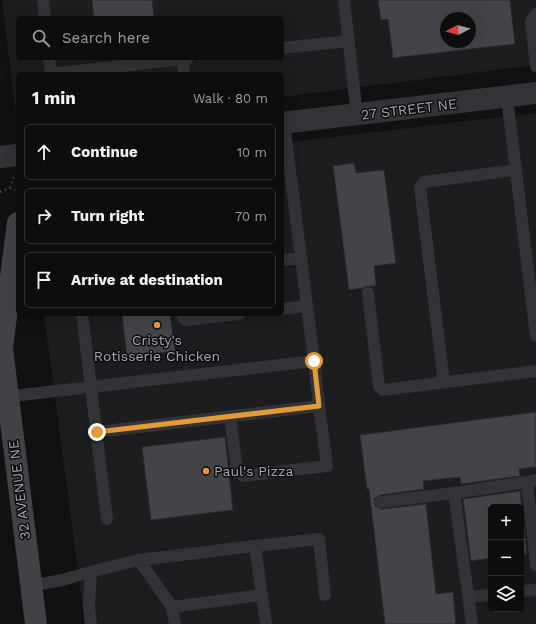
<!DOCTYPE html>
<meta charset="utf-8">
<style>
body{margin:0;font-family:"Work Sans",sans-serif;background:#161617;color:#f1f3f6}
.controls{position:absolute;right:12px;bottom:12px;display:grid;overflow:hidden;border-radius:6px;box-shadow:0 4px 16px #0002}
.controls button{width:36px;height:36px;display:grid;place-items:center;padding:0;border:0;border-bottom:1px solid #2d2d2e;background:#0d0d0e;color:#f1f3f6;font:20px sans-serif}
.compass{position:absolute;left:440px;top:12px;width:36px;height:36px;border-radius:50%;background:#0d0d0e;box-shadow:0 4px 16px #0002;rotate:263deg}
.stop{position:absolute;width:12px;height:12px;margin:-9px;border:3px solid #e49b36;border-radius:50%;background:#fff}
.stop.end{background:#e49b36;border-color:#fff;box-shadow:0 1px 4px #0008}
.list{margin:0;padding:0;list-style:none}
h2{display:flex;justify-content:space-between;align-items:center;height:52px;margin:0;padding:0 16px;font-size:17px}
h2 small{font-size:13px;font-weight:400;color:#9a9c9e}
.list li{display:grid;grid-template-columns:26px 1fr auto;gap:12px;align-items:center;box-sizing:border-box;height:56px;margin:0 8px 8px;padding:0 8px;border:1px solid #2d2d2e;border-radius:6px}
.list b{display:block;font-size:15px;white-space:nowrap}
.list em{font-size:13px;font-style:normal;color:#9a9c9e}
.icon{flex:none;width:22px;height:22px;fill:none;stroke:currentColor;stroke-width:2;stroke-linecap:round;stroke-linejoin:round}
.map{position:relative;flex:none;width:536px;height:624px;overflow:hidden}
.search{position:absolute;background:#0d0d0e;box-shadow:0 4px 16px #0002;left:16px;top:16px;width:268px;height:44px;display:flex;align-items:center;gap:10px;box-sizing:border-box;padding:0 14px;border-radius:6px;color:#9a9c9e;font-size:15px}
.panel{position:absolute;background:#0d0d0e;box-shadow:0 4px 16px #0002;left:16px;top:72px;width:268px;height:244px;border-radius:6px}
.map>svg:first-child{display:block}
.built{fill:#1d1d1f;fill-rule:evenodd}
.building{fill:#424448;stroke:#2b2b2e;fill-rule:evenodd}
.lines{fill:none;stroke-linecap:round;stroke-linejoin:round}
.path{stroke:#383a3e;stroke-width:2.5;stroke-dasharray:2 3;stroke-linecap:butt}
.service{stroke:#323337;stroke-width:12}
.minor{stroke:#323337;stroke-width:22}
.secondary{stroke:#404246;stroke-width:22}
.route{stroke:#e49b36;stroke-width:5}
.poi-dot{fill:#e49b36;stroke:#0c0c0d;stroke-width:1.5}
.labels{text-anchor:middle;dominant-baseline:central;stroke-width:3;stroke-linejoin:round;paint-order:stroke}
.street-label{font-size:14px;fill:#a3a9b2;stroke:#0c0c0d}
.poi-label{font-size:14px;fill:#a3a9b2;stroke:#0c0c0d}
</style>
<div class="map">
<svg width="536" height="624" viewBox="0 0 536 624">
<rect width="100%" height="100%" fill="#111112"/>
<g class="built">
<path d="M2,0H536V65L282,97V74H18V131ZM18,18H282V58H18ZM446,18H470V42H446Z"/>
<path d="M536,113V624H85L44,314H282V143ZM491,507H521V609H491Z"/>
</g>
<g class="building">
<path d="M92,0H152L154,18H94Z"/>
<path d="M378,0H510L515,44L393,58L388,19L381,20ZM446,18H470V42H446Z"/>
<path d="M354,163L356,173L384,170L396,263L374,266L376,286H367L363,288L349,290L333,166Z"/>
<path d="M122,314H170L175,351L127,357Z"/>
<path d="M536,412V467L519,469L520,476L461,484L460,477L423,481L424,489L380,495L374,499L375,506L382,509L426,504L436,594L453,592L456,624H385L369,489H367L360,435Z"/>
<path d="M225,437L233,510L151,520L142,447Z"/>
<path d="M520,491L527,554H521V507H491V558L471,561L463,499Z"/>
</g>
<g class="lines">
<g class="path">
<path d="M10,188L14,177"/>
<path d="M0,192L10,188L15,190"/>
</g>
<g class="service">
<path d="M43,0L45,18"/>
<path d="M344,0L357,115"/>
<path d="M536,14L531,22L536,66"/>
<path d="M282,48L349,41"/>
<path d="M49,58L51,74L183,59"/>
<path d="M184,74L183,59L188,58"/>
<path d="M507,97L536,336"/>
<path d="M282,260L301,258"/>
<path d="M368,293L379,386L383,390L536,371"/>
<path d="M282,309L307,306"/>
<path d="M82,314L107,519"/>
<path d="M182,314L183,318L186,320L239,314"/>
<path d="M444,382L420,187L424,182L516,170"/>
<path d="M4,397L314,361L284,123"/>
<path d="M230,416L237,471L243,476L327,466L319,406"/>
<path d="M97,432L319,406L314,361"/>
<path d="M536,480L527,482L536,565"/>
<path d="M454,493L527,482"/>
<path d="M381,502L454,493L472,624"/>
<path d="M255,546L319,539L325,595"/>
<path d="M139,560L172,607L262,595"/>
<path d="M91,572L89,607L91,624"/>
<path d="M31,586L62,580L101,569L139,560L255,546L266,624"/>
<path d="M521,591L536,590"/>
<path d="M469,597L491,595"/>
<path d="M172,607L175,624"/>
</g>
<g class="minor">
<path d="M282,123L536,93"/>
<path d="M0,157L18,155"/>
</g>
<g class="secondary">
<path d="M0,332L36,624"/>
<path d="M2,347L18,223"/>
</g>
</g>
<g class="lines">
<path class="route" d="M97,432L319,406L314,361"/>
</g>
<g class="poi-dot">
<circle cx="157" cy="325" r="4"/>
<circle cx="206" cy="471" r="4"/>
</g>
<g class="labels">
<g class="street-label">
<text transform="translate(409 109) rotate(-7)">27 STREET NE</text>
<text transform="translate(19 490) rotate(-97)">32 AVENUE NE</text>
</g>
<g class="poi-label">
<text x="157" y="340">Cristy's<tspan x="157" dy="16">Rotisserie Chicken</tspan></text>
<text x="214" y="471" text-anchor="start">Paul's Pizza</text>
</g>
</g>
</svg>
<div class="controls">
<button>+</button>
<button>−</button>
<button><svg class="icon" aria-label="layers" viewBox="0 0 24 24"><path d="M12 4l9 5-9 5-9-5zM3 14l9 5 9-5"/></svg></button>
</div>
<svg class="compass" viewBox="-18 -18 36 36"><path d="M0-13l5 13h-10z" fill="#e53935"/><path d="M0 13l5-13h-10z" fill="#9a9c9e"/></svg>
<div class="stop" style="left:314px;top:361px"></div>
<div class="stop end" style="left:97px;top:432px"></div>
<div class="search"><svg class="icon" aria-label="search" viewBox="0 0 24 24"><circle cx="10" cy="10" r="6"/><path d="M15 15l6 6"/></svg>Search here</div>
<section class="panel">
<h2>1 min<small>Walk · 80 m</small></h2>
<ul class="list">
<li><svg class="icon" aria-label="ahead" viewBox="0 0 24 24"><path d="M12 20V5M6 11l6-6 6 6"/></svg><div><b>Continue</b></div><em>10 m</em></li>
<li><svg class="icon" aria-label="right" viewBox="0 0 24 24"><path d="M7 20v-9h11M14 6l5 5-5 5"/></svg><div><b>Turn right</b></div><em>70 m</em></li>
<li><svg class="icon" aria-label="arrive" viewBox="0 0 24 24"><path d="M6 21V4h12l-3 4 3 4H6"/></svg><div><b>Arrive at destination</b></div></li>
</ul>
</section>
</div>
